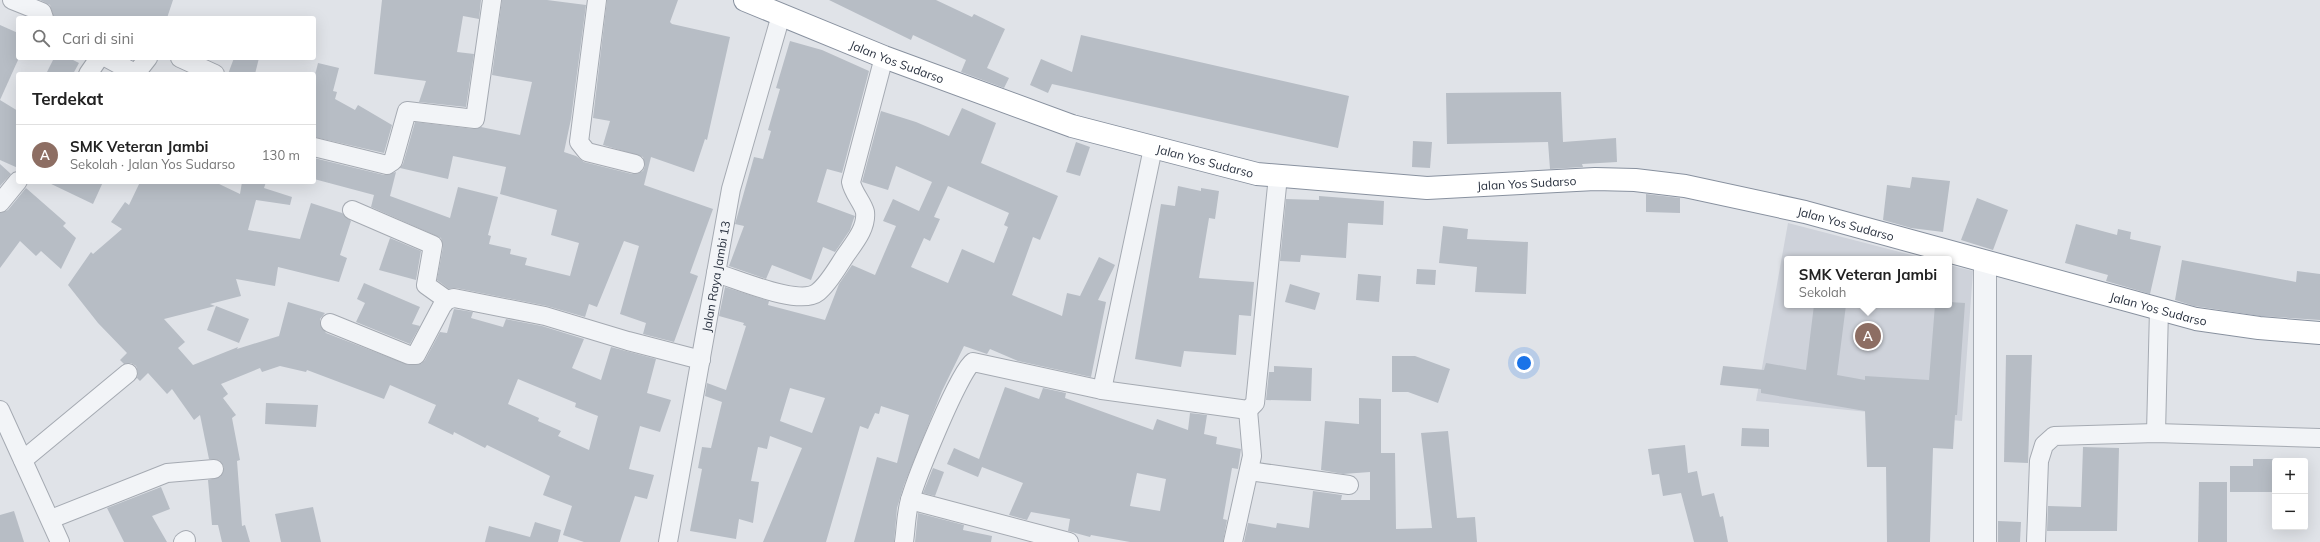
<!DOCTYPE html>
<html lang="id">
<meta charset="utf-8">
<style>
body{margin:0;font-family:Mulish,sans-serif;background:#f6f6f6;color:#222}
.controls{position:absolute;right:12px;bottom:12px;display:grid;overflow:hidden;border-radius:4px;box-shadow:0 4px 16px #0002}
.controls button{width:36px;height:36px;display:grid;place-items:center;padding:0;border:0;border-bottom:1px solid #e0e0e0;background:#fff;color:#222;font:20px sans-serif}
.you{position:absolute;left:1524px;top:363px;width:14px;height:14px;margin:-10px;border:3px solid #fff;border-radius:50%;background:#1a73e8;box-shadow:0 0 0 6px #1a73e833}
.badge{display:grid;place-items:center;width:26px;height:26px;border-radius:50%;background:#c9495d;color:#fff;font-size:13px;font-weight:700}
.pin{position:absolute;translate:-50% -50%;border:2px solid #fff;box-shadow:0 1px 4px #0006}
.popup{position:absolute;left:1784px;top:256px;width:168px;height:52px;box-sizing:border-box;display:grid;place-content:center;border-radius:4px;background:#fff;filter:drop-shadow(0 1px 3px #0005);font-size:13px;white-space:nowrap;color:#767676}
.popup b{font-size:15px;color:#222}
.popup::after{content:'';position:absolute;left:50%;top:100%;margin-left:-8px;border:8px solid transparent;border-top-color:#fff}
.list{margin:0;padding:0;list-style:none}
h2{display:flex;justify-content:space-between;align-items:center;height:52px;margin:0;padding:0 16px;font-size:17px}
h2 small{font-size:13px;font-weight:400;color:#767676}
.list li{display:grid;grid-template-columns:26px 1fr auto;gap:12px;align-items:center;box-sizing:border-box;height:60px;padding:0 16px;border-top:1px solid #e0e0e0}
.list b{display:block;font-size:15px;white-space:nowrap}
.list p{margin:0;font-size:13px;white-space:nowrap;color:#767676}
.list em{font-size:13px;font-style:normal;color:#767676}
.icon{flex:none;width:22px;height:22px;fill:none;stroke:currentColor;stroke-width:2;stroke-linecap:round;stroke-linejoin:round}
.map{position:relative;flex:none;width:2320px;height:542px;overflow:hidden}
.search{position:absolute;background:#fff;box-shadow:0 4px 16px #0002;left:16px;top:16px;width:300px;height:44px;display:flex;align-items:center;gap:10px;box-sizing:border-box;padding:0 14px;border-radius:4px;color:#767676;font-size:15px}
.panel{position:absolute;background:#fff;box-shadow:0 4px 16px #0002;left:16px;top:72px;width:300px;height:112px;border-radius:4px}
.map>svg:first-child{display:block}
.built{fill:#ced2da}
.building{fill:#b7bdc5;fill-rule:evenodd}
.lines{fill:none;stroke-linecap:round;stroke-linejoin:round}
.minor-casing{stroke:#a5aab2;stroke-width:20}
.tertiary-casing{stroke:#a5aab2;stroke-width:24}
.trunk-casing{stroke:#88919f;stroke-width:24}
.minor{stroke:#f2f4f7;stroke-width:18}
.tertiary{stroke:#f2f4f7;stroke-width:22}
.trunk{stroke:#fff;stroke-width:22}
.labels{text-anchor:middle;dominant-baseline:central;stroke-width:4;stroke-linejoin:round;paint-order:stroke}
.street-label{font-size:12px;fill:#29313f;stroke:#eff2f6}
</style>
<div class="map">
<svg width="2320" height="542" viewBox="0 0 2320 542">
<rect width="100%" height="100%" fill="#e0e3e8"/>
<path class="built" d="M1788,223L1927,259H1787V305H1949V265L1973,271L1962,421L1756,401Z"/>
<g class="building">
<path d="M40,0H173L167,18H54L50,5Z"/>
<path d="M382,0H481L479,19L463,16L457,52L474,54L466,107L419,102L426,81L374,74Z"/>
<path d="M502,0H547L586,5L571,119L564,152L576,156L584,162L632,174L643,171L645,166L643,157L603,145L610,121L593,118L607,0H678L670,22L672,24L730,37L707,140L705,139L694,172L651,157L644,185L713,209L690,273L698,276L674,342L643,334L646,323L620,314L639,246L624,241L597,307L589,304L585,317L547,306L456,288L449,289L437,280L443,247L441,238L371,207L374,195L314,179V158L384,175L396,172L390,196L450,218L458,187L498,197L488,235L491,236L489,244L511,249L510,254L527,258L525,265L570,276L579,243L551,235L557,210L500,194L506,167L453,156L448,179L400,168L403,164L415,122L474,129L481,127L520,135L532,82L492,75Z"/>
<path d="M829,0H936L972,17L974,14L1005,29L987,68L1009,78L1004,88L961,72L966,60L913,35L911,40Z"/>
<path d="M0,25L18,33V60L0,100Z"/>
<path d="M1081,35L1349,96L1338,148L1052,84L1048,93L1030,85L1041,59L1072,72Z"/>
<path d="M790,41L822,50L869,71L842,173L827,169L817,202L855,216L854,218L850,230L835,252L823,247L811,280L772,265L766,279L729,266L744,226L735,224L737,217L754,157L763,159L771,131L768,130L780,89L776,88Z"/>
<path d="M54,58H69L79,63L73,74H46Z"/>
<path d="M234,58H259L255,74H228Z"/>
<path d="M318,63L339,68L333,91L337,92L335,99L355,110L358,105L392,125L384,153L314,137V79Z"/>
<path d="M1561,92L1563,142L1616,138L1617,162L1582,164L1583,167L1550,169L1548,142L1447,144L1446,93Z"/>
<path d="M0,100L18,111V168L0,160Z"/>
<path d="M962,108L996,123L981,163L1058,196L1040,240L1033,237L1012,295L1062,316L1067,293L1080,296L1099,257L1115,265L1098,300L1106,302L1091,377L1018,361L990,349L987,354L964,346L942,391L904,485L897,508L894,542H854L877,457L897,463L909,415L881,406L879,414L875,413L868,429L860,426L826,542H763L802,448L770,436L767,449L758,447L751,481L759,482L753,523L739,519L736,539L690,531L702,469L698,468L702,447L711,448L722,402L705,396L707,383L726,390L746,326L743,325L744,323L719,316L725,287L769,301L768,305L825,320L839,284L852,265L875,275L896,226L883,221L893,199L919,211L932,182L896,166L888,190L862,182L881,111L916,122L949,136ZM948,186L1009,213L1004,225L1008,227L994,263L962,249L948,283L911,267L924,238L930,241L940,219L934,217ZM790,388L825,398L812,433L780,421Z"/>
<path d="M1413,141L1432,142L1430,168L1412,167Z"/>
<path d="M1076,142L1090,147L1080,176L1066,172Z"/>
<path d="M0,164L11,174L0,186Z"/>
<path d="M1912,177L1950,181L1943,232L1911,228L1883,220L1887,185L1910,188Z"/>
<path d="M47,182H103L93,204Z"/>
<path d="M140,182H215L240,194L242,182H266L264,188L292,197L290,205L256,200L248,230L300,239L311,203L342,213L351,221L340,255L347,258L339,282L278,267L275,286L236,279L241,296L210,304L215,306L164,319L185,342L178,348L193,365L238,347L237,349L279,336L288,302L325,313L320,319V324L326,333L409,365L421,364L425,360L440,332L447,333L454,309L473,312L471,318L503,327L506,319L542,326L584,339L572,368L601,380L611,347L656,359L647,393L671,400L660,432L640,426L629,469L654,475L647,499L635,496L620,542H584L563,535L572,506L543,495L550,476L487,445L485,448L454,432L453,435L428,423L436,405L390,385L384,399L307,370L306,372L280,366L262,372L260,368L221,384L228,394L223,398L236,415L232,418L240,460L237,461L242,526L245,525L250,542H222L218,525H212L208,480L220,477L224,468L219,460L209,459L200,415L194,420L172,389L167,394L148,373L140,381L137,378L138,372L136,366L131,363L124,364L120,360L127,353L98,323L68,285L91,252L93,254L122,229L111,222L125,202L129,205ZM518,379L576,403L575,407L598,416L589,450L558,436L561,431L538,421L539,418L508,404Z"/>
<path d="M1178,186L1201,191V188L1219,191L1215,219L1209,218L1199,278L1254,282L1251,316L1239,315L1236,355L1184,351L1181,367L1135,359L1161,204L1175,206Z"/>
<path d="M26,188L66,223L63,226L76,238L61,269L41,251L36,256L20,241L0,268V213L8,210Z"/>
<path d="M1646,194L1680,198V213L1646,212Z"/>
<path d="M1319,196L1384,201L1383,225L1348,223L1346,258L1301,255L1300,262L1280,261L1286,199L1319,200Z"/>
<path d="M1977,198L2008,210L1993,250L1961,240Z"/>
<path d="M2076,224L2117,235L2118,229L2131,232L2130,239L2161,246L2150,294L2106,281L2108,275L2065,263Z"/>
<path d="M1443,226L1468,229L1467,239L1528,242L1526,294L1475,292L1477,267L1439,263Z"/>
<path d="M390,238L421,251L416,280L379,270Z"/>
<path d="M2182,260L2296,282L2297,271L2320,274V320L2260,316L2194,306L2175,300Z"/>
<path d="M1417,269L1436,270L1435,285L1416,284Z"/>
<path d="M1358,274L1381,276L1379,302L1356,300Z"/>
<path d="M364,283L420,307L412,324L420,326L410,344L356,322L365,303L357,299Z"/>
<path d="M1290,284L1320,293L1315,310L1285,302Z"/>
<path d="M1949,302L1965,303L1957,415H1955L1953,449L1933,448L1930,542H1887L1886,467H1867L1865,411L1761,393V389L1720,385L1723,366L1764,370L1766,363L1806,370L1814,305H1846L1837,375L1865,380V376L1929,380L1935,305H1949Z"/>
<path d="M216,306L249,319L239,343L207,330Z"/>
<path d="M2006,355H2032L2028,463L2004,462Z"/>
<path d="M1392,356H1415L1450,369L1438,403L1408,392H1392Z"/>
<path d="M1274,366L1312,368L1311,401L1266,400L1269,372H1274Z"/>
<path d="M1005,387L1039,399L1043,388L1066,393L1065,398L1153,430L1157,419L1188,430L1190,413L1207,415L1204,434L1217,437L1216,444L1241,449L1238,469L1232,468L1223,519L1227,520L1223,542H1130L1091,535L1090,537L1068,531L1070,519L1031,512L1027,520L1009,515L1023,483L982,467L978,477L947,464L954,448L979,459ZM1137,473L1166,479L1160,511L1130,506Z"/>
<path d="M1359,398L1381,399V453H1395L1396,529L1432,528L1421,433L1448,431L1457,518L1475,517L1477,542H1244L1248,523L1276,528L1277,523L1309,528L1313,491L1342,495L1341,500H1370V472L1343,474L1321,470L1325,421L1359,424Z"/>
<path d="M266,403L318,405L316,427L265,424Z"/>
<path d="M1742,428L1769,429V447L1741,446Z"/>
<path d="M1685,445L1688,473L1697,471L1702,496L1714,493L1720,517L1723,516L1728,542H1694L1681,493L1663,496L1659,474L1652,475L1648,449Z"/>
<path d="M2083,447L2119,448L2117,531H2047L2048,506L2081,507Z"/>
<path d="M2253,459H2275V492H2230V466H2253Z"/>
<path d="M933,468L944,472L935,496L923,493Z"/>
<path d="M2199,482H2227V542H2198Z"/>
<path d="M161,487L170,509L152,516L167,542H124L107,508Z"/>
<path d="M313,507L321,542H281L275,514Z"/>
<path d="M14,511L24,542H0V515Z"/>
<path d="M918,513L964,525L963,530L992,536L991,542H915Z"/>
<path d="M1998,521L2021,522L2020,542H1998Z"/>
<path d="M535,522L561,530L558,542H485L489,526L530,537Z"/>
</g>
<g class="lines">
<g class="minor-casing">
<g id="minor">
<path d="M12,0L42,12L44,18"/>
<path d="M597,0L579,142L587,152L635,164"/>
<path d="M107,58L131,71L137,72L148,58"/>
<path d="M180,58L215,74"/>
<path d="M88,74L99,58"/>
<path d="M314,147L387,165L393,161L407,111L475,119L492,0"/>
<path d="M0,203L18,181"/>
<path d="M352,210L433,245L426,285L447,300"/>
<path d="M716,273C737,279 800,307 818,292C829,283 837,268 845,256C854,243 867,228 865,212C863,203 853,193 851,182L884,57"/>
<path d="M330,323L409,355H416L442,306L447,300L454,298L545,316L628,341L701,360"/>
<path d="M1102,390L1153,148"/>
<path d="M0,410L60,542"/>
<path d="M2156,433L2159,309"/>
<path d="M23,460L128,373"/>
<path d="M1249,471L1349,485"/>
<path d="M910,500L1069,542"/>
<path d="M51,519L167,473L214,469"/>
<path d="M183,542L186,540"/>
<path id="s1" d="M668,542L731,189L781,15"/>
<path d="M904,542C906,528 906,513 910,500C916,479 959,371 973,362L1102,390L1248,410L1255,403L1278,176"/>
<path d="M1233,542L1252,456L1248,410"/>
<path d="M2036,542L2039,461L2044,445L2054,436L2156,433L2320,438"/>
</g>
</g>
<g class="tertiary-casing">
<path id="tertiary" d="M1985,542V262"/>
</g>
<g class="trunk-casing">
<g id="trunk">
<path id="s2" d="M745,0L884,57L1072,126L1257,174L1427,188L1595,179L1635,180L1685,186L1805,212L2196,319L2259,328L2320,333"/>
</g>
</g>
<use href="#minor" class="minor"/>
<use href="#tertiary" class="tertiary"/>
<use href="#trunk" class="trunk"/>
</g>
<g class="labels">
<g class="street-label">
<text stroke="none"><textPath href="#s2" startOffset="164">Jalan Yos Sudarso</textPath></text>
<text stroke="none"><textPath href="#s2" startOffset="488">Jalan Yos Sudarso</textPath></text>
<text stroke="none"><textPath href="#s2" startOffset="812">Jalan Yos Sudarso</textPath></text>
<text stroke="none"><textPath href="#s2" startOffset="1136">Jalan Yos Sudarso</textPath></text>
<text stroke="none"><textPath href="#s1" startOffset="270">Jalan Raya Jambi 13</textPath></text>
<text stroke="none"><textPath href="#s2" startOffset="1460">Jalan Yos Sudarso</textPath></text>
</g>
</g>
</svg>
<div class="controls">
<button>+</button>
<button>−</button>
</div>
<div class="you"></div>
<div class="pin badge" style="left:1868px;top:336px;background:#8d6e63">A</div>
<div class="popup"><b>SMK Veteran Jambi</b>Sekolah</div>
<div class="search"><svg class="icon" aria-label="search" viewBox="0 0 24 24"><circle cx="10" cy="10" r="6"/><path d="M15 15l6 6"/></svg>Cari di sini</div>
<section class="panel">
<h2>Terdekat<small></small></h2>
<ul class="list">
<li><span class="badge" style="background:#8d6e63">A</span><div><b>SMK Veteran Jambi</b><p>Sekolah · Jalan Yos Sudarso</p></div><em>130 m</em></li>
</ul>
</section>
</div>
